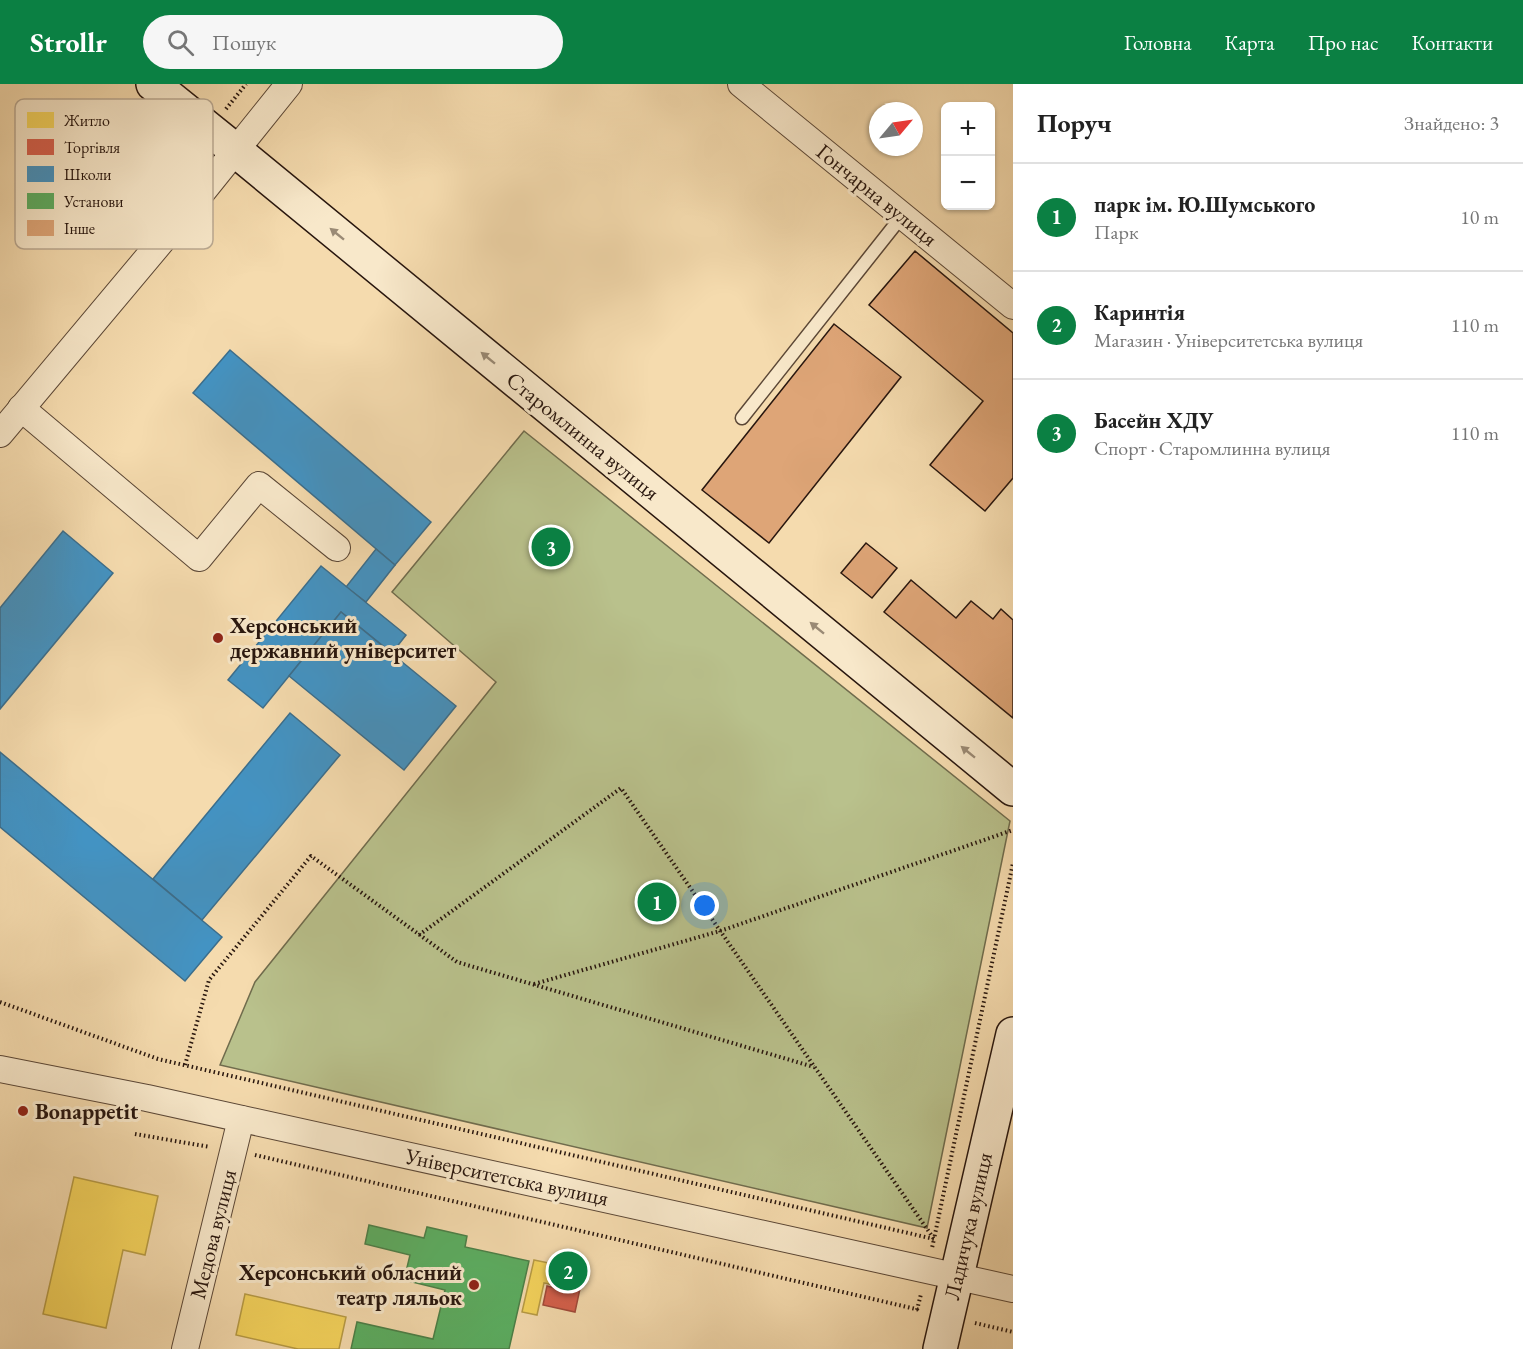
<!DOCTYPE html>
<html lang="uk">
<meta charset="utf-8">
<style>
body{margin:0;font-family:"EB Garamond",serif;background:#f6f6f6;color:#222}
.controls{position:absolute;right:18px;top:18px;display:grid;overflow:hidden;border-radius:9px;box-shadow:0 2px 4px #0004}
.controls button{width:54px;height:54px;display:grid;place-items:center;padding:0;border:0;border-bottom:2px solid #e0e0e0;background:#fff;color:#222;font:30px sans-serif}
.compass{position:absolute;left:869px;top:18px;width:54px;height:54px;border-radius:50%;background:#fff;box-shadow:0 2px 4px #0004;rotate:61deg}
.you{position:absolute;left:705px;top:822px;width:21px;height:21px;margin:-15px;border:4px solid #fff;border-radius:50%;background:#1a73e8;box-shadow:0 0 0 9px #1a73e833}
.badge{display:grid;place-items:center;width:39px;height:39px;border-radius:50%;background:#0b8043;color:#fff;font-size:20px;font-weight:700}
.pin{position:absolute;translate:-50% -50%;border:3px solid #fff;box-shadow:0 2px 6px #0006}
.list{margin:0;padding:0;list-style:none}
h2{display:flex;justify-content:space-between;align-items:center;height:78px;margin:0;padding:0 24px;font-size:26px}
h2 small{font-size:20px;font-weight:400;color:#767676}
.list li{display:grid;grid-template-columns:39px 1fr auto;gap:18px;align-items:center;box-sizing:border-box;height:108px;padding:0 24px;border-top:2px solid #e0e0e0}
.list b{display:block;font-size:22px;white-space:nowrap}
.list p{margin:0;font-size:20px;white-space:nowrap;color:#767676}
.list em{font-size:20px;font-style:normal;color:#767676}
.icon{flex:none;width:33px;height:33px;fill:none;stroke:currentColor;stroke-width:2;stroke-linecap:round;stroke-linejoin:round}
.map{position:relative;flex:none;width:1013px;height:1265px;overflow:hidden}
header{display:flex;align-items:center;gap:36px;box-sizing:border-box;height:84px;padding:0 30px;background:#0b8043;color:#fff}
header strong{font-size:28px}
nav{display:flex;gap:33px;margin-inline-start:auto;font-size:21px}
.search{width:420px;height:54px;background:#f6f6f6;display:flex;align-items:center;gap:15px;box-sizing:border-box;padding:0 21px;border-radius:33px;color:#767676;font-size:22px}
main{display:flex}
aside{flex:1;background:#fff}
.map>svg:first-child{display:block}
.green{fill:#b9c18c;stroke:#706c4d;stroke-width:1.5}
.homes{fill:#f6d55c;stroke:#b89c45;stroke-width:1.5}
.shops{fill:#d6604d;stroke:#a24a3a;stroke-width:1.5}
.schools{fill:#4393c3;stroke:#3b6e8d;stroke-width:1.5}
.public{fill:#5aae61;stroke:#4b8048;stroke-width:1.5}
.building{fill:#dea577;stroke:#28160e;stroke-width:1.5}
.lines{fill:none;stroke-linecap:round;stroke-linejoin:round}
.lane-casing{stroke:#5b4736;stroke-width:15}
.street-casing{stroke:#5b4736;stroke-width:28}
.secondary-casing{stroke:#28160e;stroke-width:36}
.path{stroke:#28160e;stroke-width:4;stroke-dasharray:1.5 3;stroke-linecap:butt}
.lane{stroke:#f8e8ca;stroke-width:12}
.street{stroke:#f8e8ca;stroke-width:26}
.secondary{stroke:#f8e8ca;stroke-width:33}
.oneway{fill:#9a8a75}
.poi-dot{fill:#8f2418;stroke:#f8e8ca;stroke-width:2}
.labels{text-anchor:middle;dominant-baseline:central;stroke-width:6;stroke-linejoin:round;paint-order:stroke}
.street-label{font-size:22px;fill:#28160e;stroke:#f8e8ca}
.poi-label{font-size:22px;font-weight:bold;fill:#28160e;stroke:#f8e8ca;text-anchor:start}
.key{fill:#f8e8ca;stroke:#baa992;stroke-width:1.5}
.key-label{font-size:16px;fill:#28160e}
</style>
<header>
<strong>Strollr</strong>
<div class="search"><svg class="icon" aria-label="search" viewBox="0 0 24 24"><circle cx="10" cy="10" r="6"/><path d="M15 15l6 6"/></svg>Пошук</div>
<nav><a>Головна</a><a>Карта</a><a>Про нас</a><a>Контакти</a></nav>
</header>
<main>
<div class="map">
<svg width="1013" height="1265" viewBox="0 0 1013 1265">
<rect width="100%" height="100%" fill="#f5dbae"/>
<filter id="stains"><feTurbulence type="fractalNoise" baseFrequency=".00333" numOctaves="4"/><feColorMatrix values="0 0 0 0 .2 0 0 0 0 .09 0 0 0 0 .02 0 0 0 .5 -.17"/></filter>
<radialGradient id="worn" r=".72"><stop offset=".6" stop-color="#630" stop-opacity="0"/><stop offset="1" stop-color="#630" stop-opacity=".3"/></radialGradient>
<path class="green" d="M524,347L1010,737L927,1144L220,981L255,898L496,598L392,508Z"/>
<g class="homes">
<path d="M74,1093L158,1112L145,1171L123,1166L106,1244L43,1230Z"/>
<path d="M534,1176L559,1181L554,1201L544,1199L537,1231L522,1228Z"/>
<path d="M245,1210L346,1233L339,1265H298L236,1251Z"/>
</g>
<path class="shops" d="M560,1181L584,1186L575,1228L543,1221L547,1202L555,1204Z"/>
<g class="schools">
<path d="M230,266L431,438L395,481L193,309Z"/>
<path d="M63,447L113,489L0,625V524Z"/>
<path d="M376,465L395,481L366,518L346,503Z"/>
<path d="M321,482L406,551L392,569L341,528L263,624L228,596Z"/>
<path d="M341,528L456,622L404,686L289,592Z"/>
<path d="M290,629L340,671L202,836L153,795Z"/>
<path d="M0,668L222,853L185,897L0,743Z"/>
</g>
<path class="public" d="M369,1141L424,1154L427,1143L467,1152L465,1163L529,1177L509,1265H351L357,1238L433,1255L445,1206L404,1196L410,1171L365,1160Z"/>
<g class="building">
<path d="M915,167L1013,249V394L985,427L930,381L983,317L869,221Z"/>
<path d="M834,240L901,293L769,459L702,406Z"/>
<path d="M866,459L897,484L872,514L841,489Z"/>
<path d="M911,496L956,534L971,517L993,535L1001,525L1013,536V634L884,528Z"/>
</g>
<g class="lines">
<g class="lane-casing">
<path id="lane" d="M742,334L902,132"/>
</g>
<g class="street-casing">
<g id="street">
<path d="M741,0L1013,222"/>
<path d="M21,324L199,474L259,401L337,464"/>
<path d="M0,350L191,122L289,0"/>
<path d="M0,985L147,1014L1013,1205"/>
<path d="M185,1265L241,1035"/>
</g>
</g>
<g class="secondary-casing">
<g id="secondary">
<path d="M153,0L235,66L1013,705"/>
<path d="M940,1265L1013,950"/>
</g>
</g>
<g class="path">
<path d="M226,25L246,0"/>
<path d="M419,851L621,704L934,1155L932,1164"/>
<path d="M534,900L720,847L1013,746"/>
<path d="M0,918L158,975L934,1155L1013,779"/>
<path d="M185,981L209,896L311,772L457,878L814,983"/>
<path d="M135,1050L210,1063"/>
<path d="M255,1071L920,1226"/>
<path d="M917,1226L921,1210"/>
<path d="M975,1239L1013,1248"/>
</g>
<use href="#lane" class="lane"/>
<use href="#street" class="street"/>
<use href="#secondary" class="secondary"/>
</g>
<defs><path id="oneway-solid" d="M-6-.8H1V-3.2L6.5 0L1 3.2V.8H-6Z" transform="scale(1.5)"/></defs>
<g class="oneway">
<use href="#oneway-solid" transform="translate(337 150) rotate(-141)"/>
<use href="#oneway-solid" transform="translate(488 274) rotate(-141)"/>
<use href="#oneway-solid" transform="translate(817 544) rotate(-141)"/>
<use href="#oneway-solid" transform="translate(968 668) rotate(-141)"/>
</g>
<g class="poi-dot">
<circle cx="218" cy="554" r="6"/>
<circle cx="23" cy="1027" r="6"/>
<circle cx="474" cy="1201" r="6"/>
</g>
<g class="labels">
<g class="street-label">
<text transform="translate(877 111) rotate(39)">Гончарна вулиця</text>
<text transform="translate(583 352) rotate(39)">Старомлинна вулиця</text>
<text transform="translate(507 1093) rotate(12)">Університетська вулиця</text>
<text transform="translate(968 1142) rotate(-77)">Ладичука вулиця</text>
<text transform="translate(213 1150) rotate(-76)">Медова вулиця</text>
</g>
<g class="poi-label">
<text x="230" y="541">Херсонський<tspan x="230" dy="25">державний університет</tspan></text>
<text x="35" y="1027">Bonappetit</text>
<text x="462" y="1188" text-anchor="end">Херсонський обласний<tspan x="462" dy="25">театр ляльок</tspan></text>
</g>
</g>
<rect x="15" y="15" width="198" height="150" rx="9" class="key"/>
<rect x="27" y="28" width="27" height="16" fill="#f6d55c"/>
<rect x="27" y="55" width="27" height="16" fill="#d6604d"/>
<rect x="27" y="82" width="27" height="16" fill="#4393c3"/>
<rect x="27" y="109" width="27" height="16" fill="#5aae61"/>
<rect x="27" y="136" width="27" height="16" fill="#dea577"/>
<g class="key-label">
<text x="64" y="42">Житло</text>
<text x="64" y="69">Торгівля</text>
<text x="64" y="96">Школи</text>
<text x="64" y="123">Установи</text>
<text x="64" y="150">Інше</text>
</g>
<rect width="100%" height="100%" filter="url(#stains)"/>
<rect width="100%" height="100%" fill="url(#worn)"/>
</svg>
<div class="controls">
<button>+</button>
<button>−</button>
</div>
<svg class="compass" viewBox="-18 -18 36 36"><path d="M0-13l5 13h-10z" fill="#e53935"/><path d="M0 13l5-13h-10z" fill="#767676"/></svg>
<div class="you"></div>
<div class="pin badge" style="left:657px;top:818px">1</div>
<div class="pin badge" style="left:568px;top:1187px">2</div>
<div class="pin badge" style="left:551px;top:463px">3</div>
</div>
<aside>
<h2>Поруч<small>Знайдено: 3</small></h2>
<ul class="list">
<li><span class="badge">1</span><div><b>парк ім. Ю.Шумського</b><p>Парк</p></div><em>10 m</em></li>
<li><span class="badge">2</span><div><b>Каринтія</b><p>Магазин · Університетська вулиця</p></div><em>110 m</em></li>
<li><span class="badge">3</span><div><b>Басейн ХДУ</b><p>Спорт · Старомлинна вулиця</p></div><em>110 m</em></li>
</ul>
</aside>
</main>
